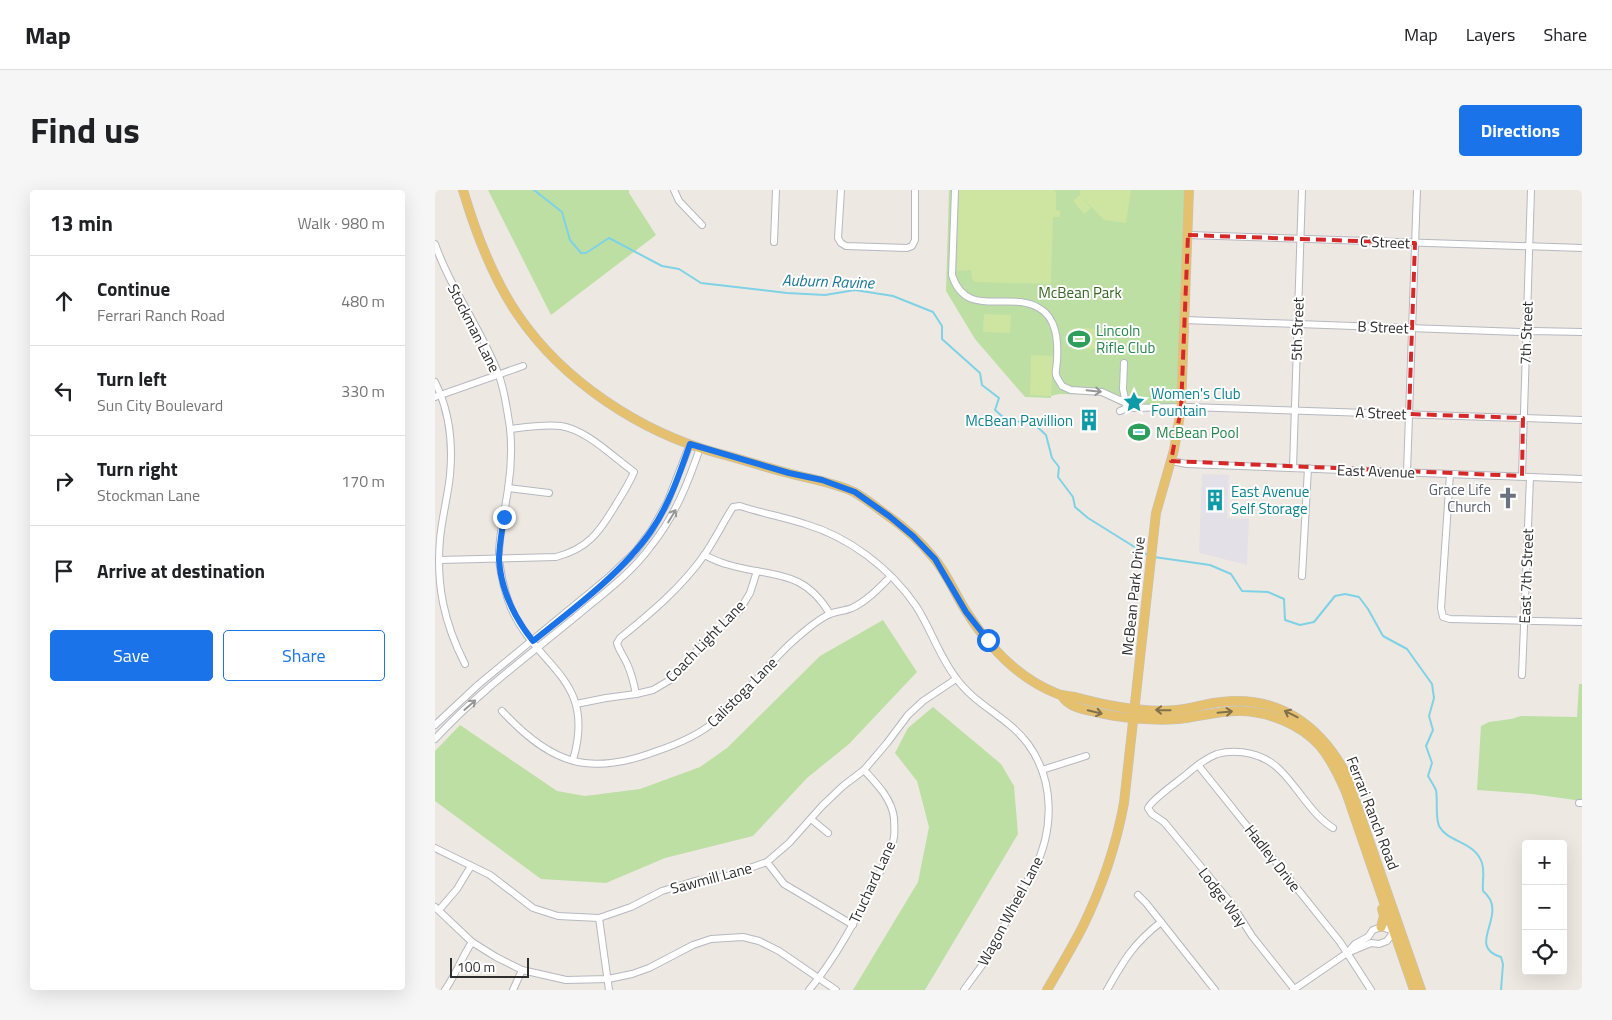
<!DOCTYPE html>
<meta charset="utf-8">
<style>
body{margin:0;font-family:"Titillium Web",sans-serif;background:#f6f6f6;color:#202124}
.controls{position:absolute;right:15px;bottom:15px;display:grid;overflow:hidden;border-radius:5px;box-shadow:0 5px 20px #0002}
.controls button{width:45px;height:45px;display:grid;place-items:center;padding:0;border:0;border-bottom:1px solid #e0e0e0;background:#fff;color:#202124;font:25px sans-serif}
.scale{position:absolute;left:15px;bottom:12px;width:79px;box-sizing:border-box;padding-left:5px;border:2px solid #2e2e2e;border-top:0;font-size:14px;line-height:18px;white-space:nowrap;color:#2e2e2e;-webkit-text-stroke:4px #fff;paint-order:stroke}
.stop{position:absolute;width:15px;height:15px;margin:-11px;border:4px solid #1a73e8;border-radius:50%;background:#fff}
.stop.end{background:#1a73e8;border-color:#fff;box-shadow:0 1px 5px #0008}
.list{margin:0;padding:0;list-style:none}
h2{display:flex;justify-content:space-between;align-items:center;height:65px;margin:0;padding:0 20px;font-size:21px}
h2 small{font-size:16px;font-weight:400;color:#757577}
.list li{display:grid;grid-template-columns:32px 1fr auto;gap:15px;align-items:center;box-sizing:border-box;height:90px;padding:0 20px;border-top:1px solid #e0e0e0}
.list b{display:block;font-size:19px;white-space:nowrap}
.list p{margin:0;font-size:16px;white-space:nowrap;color:#757577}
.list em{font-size:16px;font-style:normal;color:#757577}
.actions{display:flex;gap:10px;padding:15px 20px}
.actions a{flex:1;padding:11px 0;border:1px solid #1a73e8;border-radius:5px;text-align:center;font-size:18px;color:#1a73e8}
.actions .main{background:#1a73e8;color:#fff}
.icon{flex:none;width:28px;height:28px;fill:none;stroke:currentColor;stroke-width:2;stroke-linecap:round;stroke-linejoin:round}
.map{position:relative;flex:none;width:1147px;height:800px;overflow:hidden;border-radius:5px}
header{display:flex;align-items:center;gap:30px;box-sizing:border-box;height:70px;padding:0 25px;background:#fff;border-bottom:1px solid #e0e0e0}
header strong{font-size:24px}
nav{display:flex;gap:28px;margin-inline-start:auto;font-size:18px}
.intro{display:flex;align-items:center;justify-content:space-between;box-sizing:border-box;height:120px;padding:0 30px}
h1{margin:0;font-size:35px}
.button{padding:12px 22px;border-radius:5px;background:#1a73e8;color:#fff;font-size:18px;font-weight:700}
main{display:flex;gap:30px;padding:0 30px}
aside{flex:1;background:#fff;border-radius:5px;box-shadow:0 5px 20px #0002}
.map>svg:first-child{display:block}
.industrial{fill:#e3e1e7}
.green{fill:#bddfa4}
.pitch{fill:#cde5a1}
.water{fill:#7fd2e5}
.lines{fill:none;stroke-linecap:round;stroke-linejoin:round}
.stream{stroke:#7fd2e5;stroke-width:2}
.minor-casing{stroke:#b5b8c0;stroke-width:8}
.major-casing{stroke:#c4c4c4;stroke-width:10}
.minor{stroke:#fff;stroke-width:6}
.major{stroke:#e5c06f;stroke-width:9}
.oneway{stroke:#969696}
.oneway2{stroke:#80704b}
.route{stroke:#1a73e8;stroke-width:6}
.marked{fill:none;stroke:#d62828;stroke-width:4;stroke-dasharray:10 6;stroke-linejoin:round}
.labels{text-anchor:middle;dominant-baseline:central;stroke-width:4;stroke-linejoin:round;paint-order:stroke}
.street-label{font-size:15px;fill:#2e2e2e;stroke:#fff}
.park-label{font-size:15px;fill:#366622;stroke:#fff}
.leisure-label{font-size:15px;fill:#27864d;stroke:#fff;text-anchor:start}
.culture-label{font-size:15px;fill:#0d838f;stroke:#fff;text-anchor:start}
.worship-label{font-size:15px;fill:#5b616d;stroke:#fff;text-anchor:end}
.water-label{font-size:16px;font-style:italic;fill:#1a7596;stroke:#fff}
</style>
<header>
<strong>Map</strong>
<nav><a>Map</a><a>Layers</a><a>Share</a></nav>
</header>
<div class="intro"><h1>Find us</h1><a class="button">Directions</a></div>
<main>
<aside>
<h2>13 min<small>Walk · 980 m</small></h2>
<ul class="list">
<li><svg class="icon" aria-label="ahead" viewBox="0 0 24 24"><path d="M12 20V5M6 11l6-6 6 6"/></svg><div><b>Continue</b><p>Ferrari Ranch Road</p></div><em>480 m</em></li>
<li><svg class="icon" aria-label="left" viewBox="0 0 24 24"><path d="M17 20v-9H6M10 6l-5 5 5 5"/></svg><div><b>Turn left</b><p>Sun City Boulevard</p></div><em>330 m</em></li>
<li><svg class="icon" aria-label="right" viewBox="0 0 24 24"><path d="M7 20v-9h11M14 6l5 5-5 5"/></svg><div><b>Turn right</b><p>Stockman Lane</p></div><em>170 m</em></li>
<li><svg class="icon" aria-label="arrive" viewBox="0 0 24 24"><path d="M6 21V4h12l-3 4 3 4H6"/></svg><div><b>Arrive at destination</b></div></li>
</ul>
<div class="actions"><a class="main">Save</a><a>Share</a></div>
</aside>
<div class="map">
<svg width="1147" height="800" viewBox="0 0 1147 800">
<rect width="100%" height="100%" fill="#eee8e2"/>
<path class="industrial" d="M767,284L794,285L792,328L814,329L812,375L764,363Z"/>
<g class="green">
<path d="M53,0H194V3L221,45L116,125Z"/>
<path d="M514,0H751L743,218H690L667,205L624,204L616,206V208L590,207L540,149L511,101Z"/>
<path d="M448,430L482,482L414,554L372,588L318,646L230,668L171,693L106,689L0,611V561L25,535L122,601L150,606L205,599L265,577L292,558L385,466Z"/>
<path d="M1144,494H1147V611L1097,604L1042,600L1046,536L1054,532L1076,529L1086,526L1142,527Z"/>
<path d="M498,517L566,574L579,596L583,644L490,800H418L483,692L494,637L482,591L460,563L473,538Z"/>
</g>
<g class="pitch">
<path d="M524,0H620L621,5V20L625,21V27H618L616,94L540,92L537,89L536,80L522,81Z"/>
<path d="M645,0H696L691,33L669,30L645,5Z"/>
<path d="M645,5L656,18L649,24L638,11Z"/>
<path d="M549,124L576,125L575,143L548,142Z"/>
<path d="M650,138L661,139V159H649Z"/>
<path d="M596,165L618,166L616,206L595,205Z"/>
</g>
<path class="water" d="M696,236L714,237L713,248H695Z"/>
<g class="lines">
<g class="stream">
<path d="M99,0L127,22L135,50L146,63H151L174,48L227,76L244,79L266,93L352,103L390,105L420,100L458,106L498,122L507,136V149L545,183L547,195L564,208L560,220L568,227L579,231L598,233L611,245L617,268L624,277L623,287L638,307L640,317L653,328L714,366"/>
<path d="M719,367L775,375L796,384L807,401L833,402L849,409L850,430L865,435L879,432L900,406L910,404L924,407L933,419L948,446L972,459L997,494L999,508L994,526L998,540L991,556L997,573L993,586C996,591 999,596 1001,600C1003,612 1000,625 1004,636C1013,653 1040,651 1047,673C1050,683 1047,691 1048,701C1076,724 1029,756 1066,767L1068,774L1066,800"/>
</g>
<g class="minor-casing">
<g id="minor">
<path d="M239,0L244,11L267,35"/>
<path d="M406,0L403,48L406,53L411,56L472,58L477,56L480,50V0"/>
<path d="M520,0L517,85C531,130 574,100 604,118C622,128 623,151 622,170C622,175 620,181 621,185C622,189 625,192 627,196L636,200L667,202L691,213"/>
<path d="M753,45L1147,58"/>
<path d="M339,52L341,0"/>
<path d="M0,54C16,100 46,138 63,183C70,200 72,221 75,238C77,258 76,280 73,299C70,322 63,347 64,370C66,386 70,403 76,418C103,479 162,488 138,570"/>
<path d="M749,130L1085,142L1098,141L1147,142"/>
<path d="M689,173L688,199L692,218L754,217L1147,230"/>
<path d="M0,192C14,220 18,253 15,285C13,306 7,327 5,349C1,395 9,433 30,474"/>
<path d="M0,207L88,176"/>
<path d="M685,221L692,218"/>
<path d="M736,271L752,274L1147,289"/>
<path d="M858,278L867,0"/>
<path d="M972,282L982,0"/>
<path d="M1015,284L1006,418L1008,427L1015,429L1147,432"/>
<path d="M1087,286L1096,0"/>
<path d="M73,298L114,303"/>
<path d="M269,365C276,368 283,372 291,374C335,388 367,377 395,424"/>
<path d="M4,370L121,367C152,359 164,343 180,316C187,305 194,294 199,282C178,267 152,240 126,236C109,234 91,237 75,239"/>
<path d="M867,386L873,278"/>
<path d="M1087,485L1095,287"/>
<path d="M201,504C199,494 197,485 193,476C190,468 184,461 182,453L185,448C216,423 247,397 270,364C280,349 288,333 298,317L305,316C326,323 349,327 370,334C414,347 455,378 481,416C496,439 504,466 521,488C540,515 573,527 593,554C620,591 619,640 599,680C593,691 585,701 580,712C572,728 566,745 557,760C549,774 538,787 529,800"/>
<path d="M141,514L171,508L201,504L218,500L235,490L270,452L304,421L315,403L322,381"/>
<path d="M67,521C116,574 154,587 222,561C243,554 262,546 279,532C307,509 329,478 356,453C366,444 383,429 395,424C402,421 410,421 417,418C432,411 444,398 455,387"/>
<path d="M0,535L44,494L175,386L200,362L216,341L232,313L255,254"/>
<path d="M0,549C45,500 100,461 150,419C173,400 198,381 216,356C240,326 253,293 265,258"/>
<path d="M763,575L905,752L936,800"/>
<path d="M607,580L651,566"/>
<path d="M1144,613H1147"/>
<path d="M376,629L393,643"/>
<path d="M0,658L55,685L98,718L123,726L164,728L196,717L227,701L260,691L292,686L332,672L354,653L387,616L408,596L429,580L452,553L473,525L488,511L521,489"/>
<path d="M332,672L349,694L418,735"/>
<path d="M703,705L711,713L780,800"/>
<path d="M0,717L37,752L61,767L87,780L131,790L173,789L197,784L214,778L258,755L276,749L308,747L324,751L344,761L401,800"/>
<path d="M4,720L22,699L36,676"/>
<path d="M164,728L174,800"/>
<path d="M10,800C21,784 27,767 37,752"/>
<path d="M78,800L87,780"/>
<path d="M374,800C401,768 421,729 440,692C447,678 456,663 459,647C460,641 459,634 459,628C457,609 441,593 429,580"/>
<path d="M672,800C689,770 698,754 726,732"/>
<path d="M858,800L912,763L920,754L933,747L938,740L946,737L959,741L952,751L944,754L936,753L912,763"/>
<path d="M860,800L817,746L796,713L729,632L717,624L713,618C717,609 744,591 753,583C761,576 772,568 782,564C804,558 830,564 846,581C864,599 876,624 898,638"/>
</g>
</g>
<g class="major-casing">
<g id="major">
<path d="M28,0C41,44 57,87 83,125C128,191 205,242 282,263C306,269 329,277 353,283C375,289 398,292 419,302C430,308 441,317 452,325C469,337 485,351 498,367C512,383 520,404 531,421C553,456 584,489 623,504C629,506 634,506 640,507C673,516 707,523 741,520C757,519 771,513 786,512C843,505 885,535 911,584L986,800"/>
<path d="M627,506C634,517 647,519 660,522C683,528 719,531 743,529C764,527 785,520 807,521C835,522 866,535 885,556C896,569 904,586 911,602L979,800"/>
<path d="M946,737L949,726L947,719"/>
<path d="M612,800C624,779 637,758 648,736C667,697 681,656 689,613L721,323L739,260L746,219L754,0"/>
</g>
</g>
<use href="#minor" class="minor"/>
<use href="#major" class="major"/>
</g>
<defs><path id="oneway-shaft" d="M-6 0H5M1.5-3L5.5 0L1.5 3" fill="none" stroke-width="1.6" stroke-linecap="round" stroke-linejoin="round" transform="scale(1.25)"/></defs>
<g class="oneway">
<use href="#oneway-shaft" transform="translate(659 201) rotate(6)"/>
<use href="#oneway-shaft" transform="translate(237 326) rotate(-59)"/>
<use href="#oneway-shaft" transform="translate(35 515) rotate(-41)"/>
</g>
<g class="oneway2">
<use href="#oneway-shaft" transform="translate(728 520) rotate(-179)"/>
<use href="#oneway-shaft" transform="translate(660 522) rotate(13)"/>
<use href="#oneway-shaft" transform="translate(790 522) rotate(-5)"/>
<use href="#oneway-shaft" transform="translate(856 524) rotate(-153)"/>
</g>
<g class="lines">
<path class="route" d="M69,327C67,341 64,356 64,370C66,400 79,427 98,451C137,420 187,383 216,341C234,315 244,285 255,254L354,283L387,290L420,302L454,326L478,346L500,369L531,422L553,450"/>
</g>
<path class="marked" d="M753,45L980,53L974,224L1088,228L1087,286L736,271L746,219Z"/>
<defs>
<g id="stadium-bare" transform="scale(1.725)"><path d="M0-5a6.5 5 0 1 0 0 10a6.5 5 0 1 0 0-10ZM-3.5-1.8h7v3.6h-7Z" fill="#2e9e5b" stroke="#fff" stroke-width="2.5" paint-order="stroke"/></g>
<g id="sight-bare" transform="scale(1.725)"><path d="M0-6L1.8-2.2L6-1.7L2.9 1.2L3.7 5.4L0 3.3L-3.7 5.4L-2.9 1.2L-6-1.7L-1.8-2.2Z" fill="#0f9aa8" stroke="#fff" stroke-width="2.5" paint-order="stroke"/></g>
<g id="building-bare" transform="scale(1.725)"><path d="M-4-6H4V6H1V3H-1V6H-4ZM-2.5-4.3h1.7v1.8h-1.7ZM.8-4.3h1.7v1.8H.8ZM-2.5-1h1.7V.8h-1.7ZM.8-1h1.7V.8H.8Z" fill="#0f9aa8" stroke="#fff" stroke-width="2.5" paint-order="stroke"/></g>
<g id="church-bare" transform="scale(1.725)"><path d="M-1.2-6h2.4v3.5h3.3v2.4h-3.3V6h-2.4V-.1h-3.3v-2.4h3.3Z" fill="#6b7280" stroke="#fff" stroke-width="2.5" paint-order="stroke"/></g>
</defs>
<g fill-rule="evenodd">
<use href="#stadium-bare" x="644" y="149"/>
<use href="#sight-bare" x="699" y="212"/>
<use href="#building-bare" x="654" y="230"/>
<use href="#stadium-bare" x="704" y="242"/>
<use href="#church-bare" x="1073" y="308"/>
<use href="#building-bare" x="780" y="310"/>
</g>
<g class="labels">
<g class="street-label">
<text transform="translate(950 52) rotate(2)">C Street</text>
<text transform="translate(948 137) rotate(2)">B Street</text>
<text transform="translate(39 138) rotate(63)">Stockman Lane</text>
<text transform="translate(862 139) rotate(-88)">5th Street</text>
<text transform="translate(1091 143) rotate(-88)">7th Street</text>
<text transform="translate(946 223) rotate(2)">A Street</text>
<text transform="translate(941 281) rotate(2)">East Avenue</text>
<text transform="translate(1091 386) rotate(-88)">East 7th Street</text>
<text transform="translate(698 406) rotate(-84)">McBean Park Drive</text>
<text transform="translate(270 451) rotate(-46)">Coach Light Lane</text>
<text transform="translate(307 502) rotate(-45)">Calistoga Lane</text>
<text transform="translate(938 623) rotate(69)">Ferrari Ranch Road</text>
<text transform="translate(838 668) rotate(52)">Hadley Drive</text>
<text transform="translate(276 688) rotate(-15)">Sawmill Lane</text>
<text transform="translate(437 692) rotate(-65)">Truchard Lane</text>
<text transform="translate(788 707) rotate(53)">Lodge Way</text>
<text transform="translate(575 721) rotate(-62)">Wagon Wheel Lane</text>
</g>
<g class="park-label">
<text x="645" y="102">McBean Park</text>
</g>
<g class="leisure-label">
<text x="661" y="140">Lincoln<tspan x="661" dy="17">Rifle Club</tspan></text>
<text x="721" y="242">McBean Pool</text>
</g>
<g class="culture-label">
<text x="716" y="203">Women's Club<tspan x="716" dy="17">Fountain</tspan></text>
<text x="638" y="230" text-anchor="end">McBean Pavillion</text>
<text x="796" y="301">East Avenue<tspan x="796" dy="17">Self Storage</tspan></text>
</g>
<g class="worship-label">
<text x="1056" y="299">Grace Life<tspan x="1056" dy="17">Church</tspan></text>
</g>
<g class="water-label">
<text transform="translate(393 91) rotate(2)">Auburn Ravine</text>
</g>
</g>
</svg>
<div class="controls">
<button>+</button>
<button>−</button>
<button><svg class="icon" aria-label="locate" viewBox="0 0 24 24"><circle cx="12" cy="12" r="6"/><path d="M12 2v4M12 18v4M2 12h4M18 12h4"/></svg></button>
</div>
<div class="scale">100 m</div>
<div class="stop" style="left:553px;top:450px"></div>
<div class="stop end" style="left:69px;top:327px"></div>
</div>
</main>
